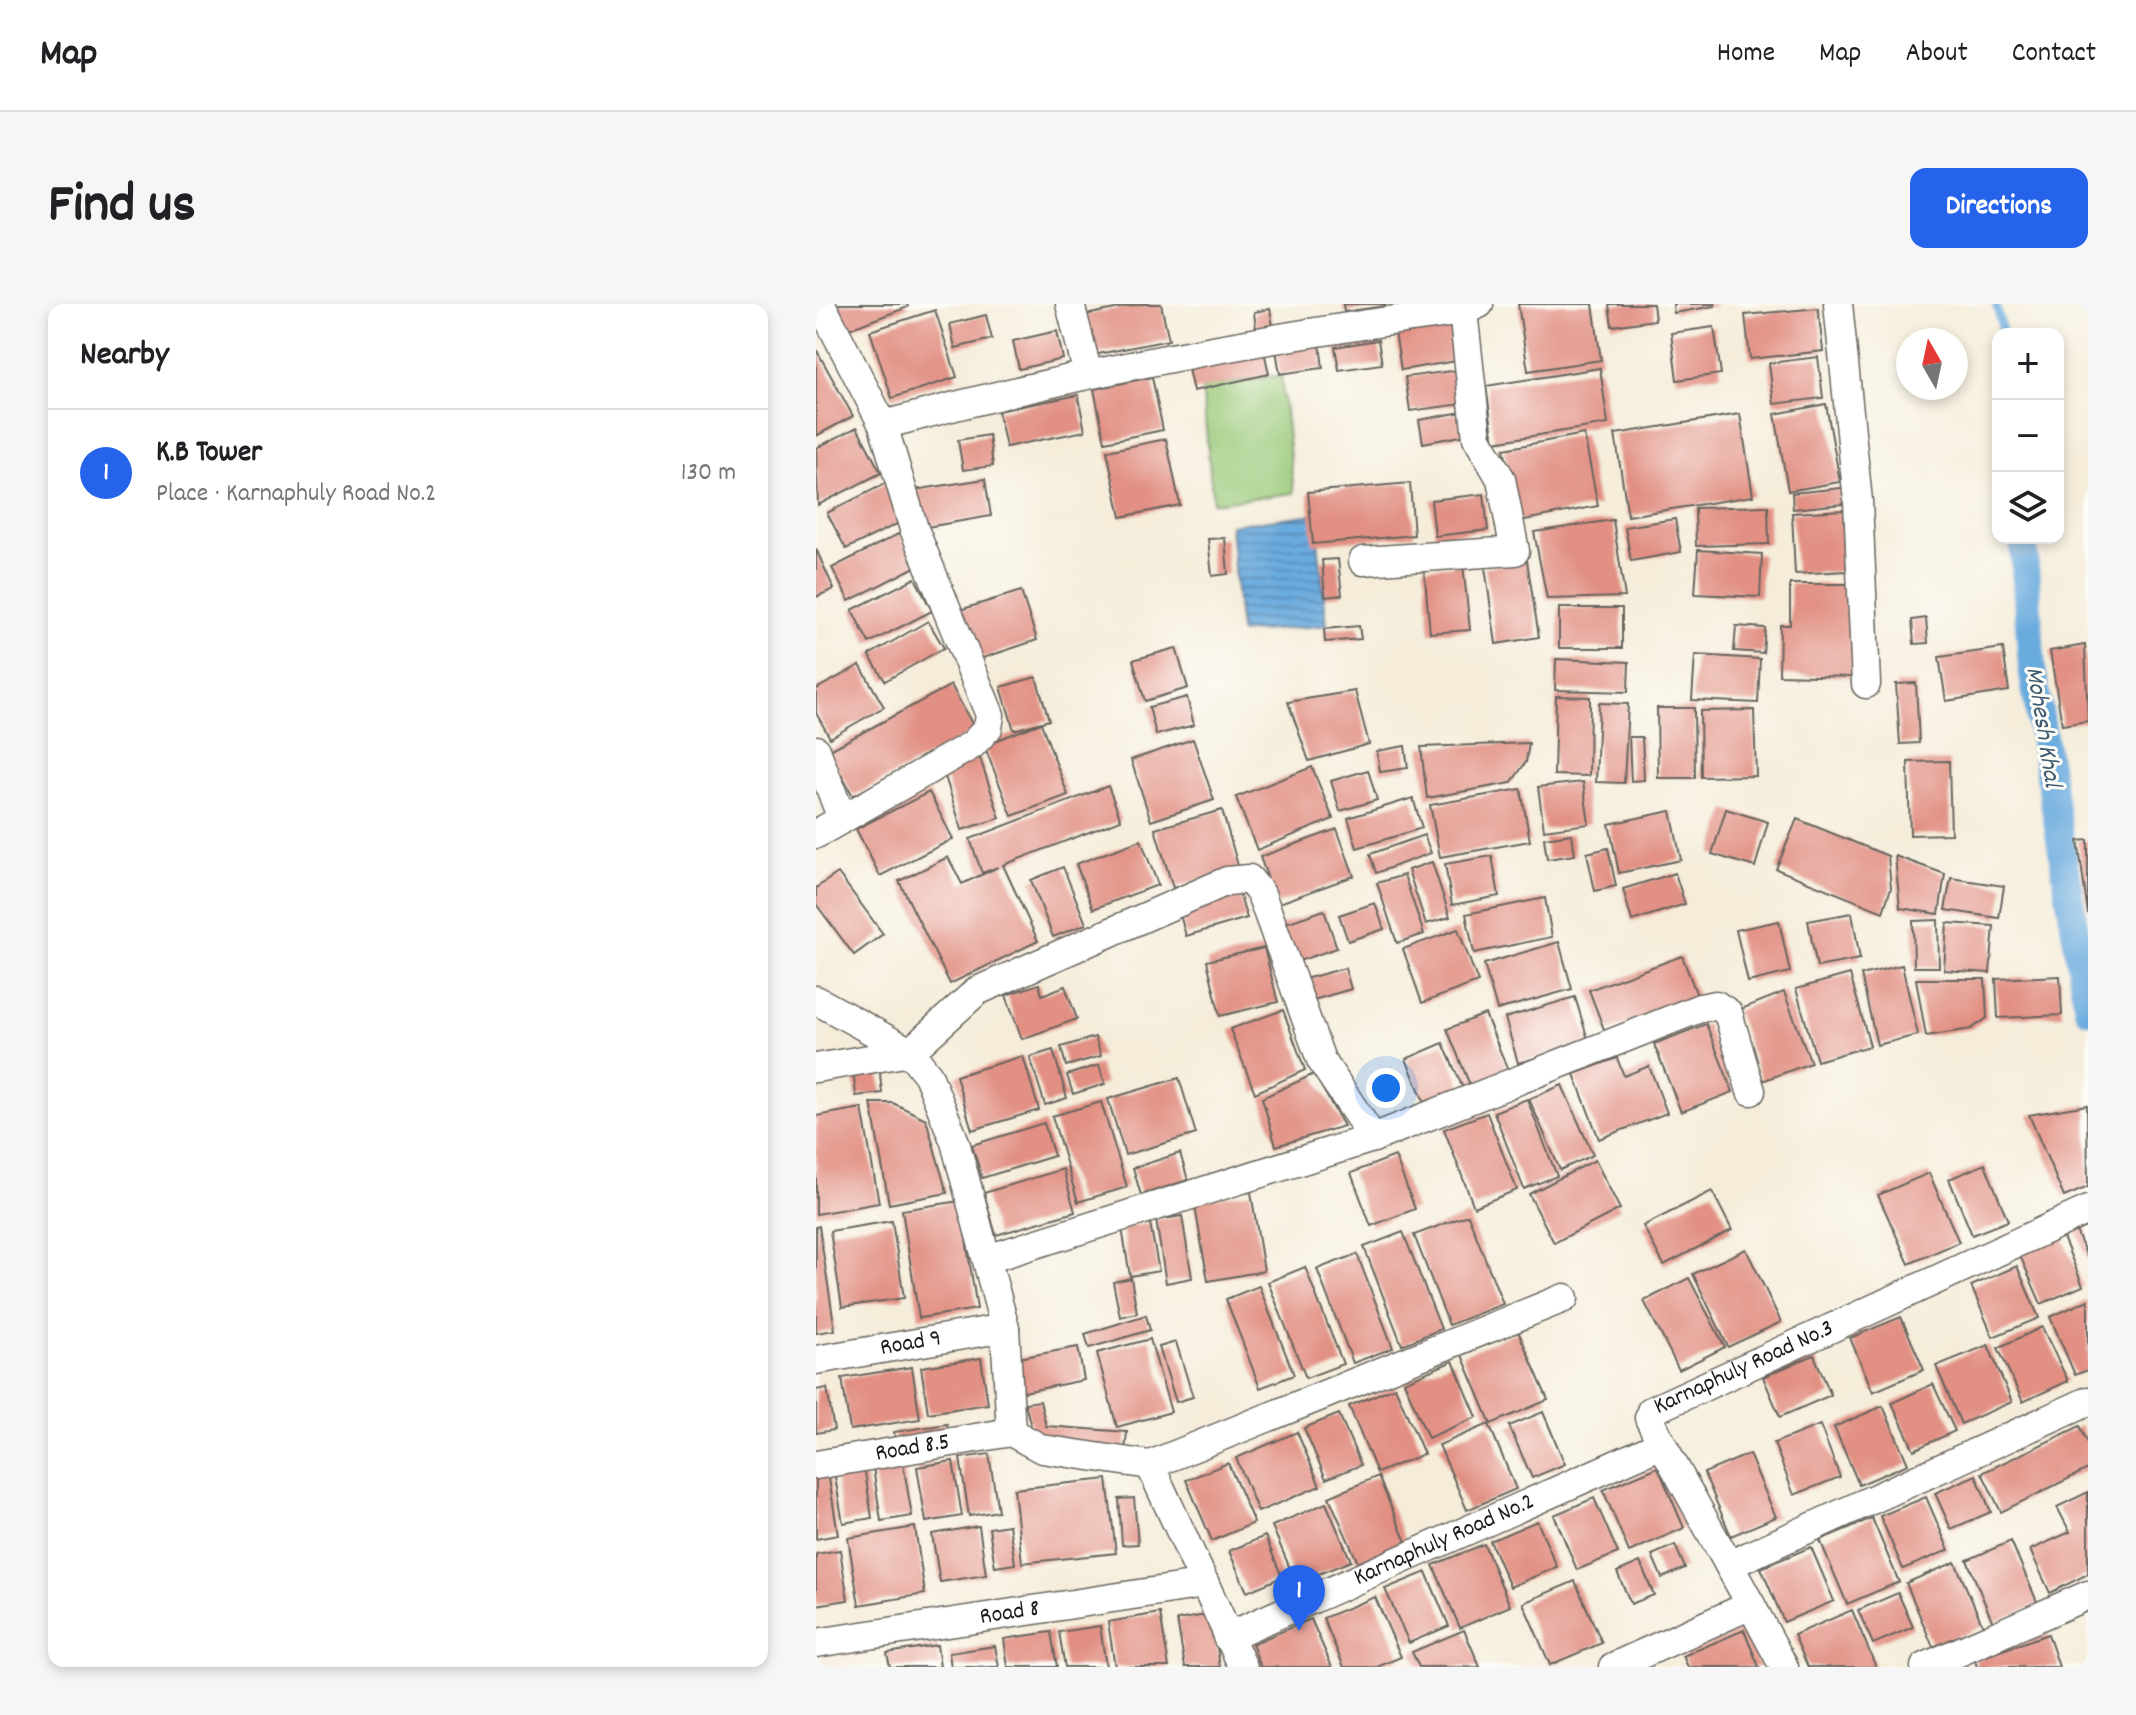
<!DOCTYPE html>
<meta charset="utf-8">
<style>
body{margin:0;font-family:Dekko,sans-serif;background:#f6f6f6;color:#202124}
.controls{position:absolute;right:24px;top:24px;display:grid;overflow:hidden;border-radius:16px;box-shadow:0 4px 12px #0003}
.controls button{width:72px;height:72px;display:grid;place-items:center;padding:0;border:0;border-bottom:2px solid #e0e0e0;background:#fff;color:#202124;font:40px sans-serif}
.compass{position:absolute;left:1080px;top:24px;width:72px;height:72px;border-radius:50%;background:#fff;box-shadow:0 4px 12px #0003;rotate:351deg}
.you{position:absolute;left:570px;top:784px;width:28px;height:28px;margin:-20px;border:6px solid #fff;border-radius:50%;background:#1a73e8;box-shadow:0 0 0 12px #1a73e833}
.badge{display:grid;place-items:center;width:52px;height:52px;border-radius:50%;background:#2563eb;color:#fff;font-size:26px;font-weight:700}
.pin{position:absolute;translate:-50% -66px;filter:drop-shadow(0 2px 4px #0008)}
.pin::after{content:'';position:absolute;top:42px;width:28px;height:24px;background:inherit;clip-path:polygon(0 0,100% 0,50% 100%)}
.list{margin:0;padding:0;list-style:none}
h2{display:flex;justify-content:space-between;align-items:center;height:104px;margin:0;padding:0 32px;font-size:34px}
h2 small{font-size:26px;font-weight:400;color:#757577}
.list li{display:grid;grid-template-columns:52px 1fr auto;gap:24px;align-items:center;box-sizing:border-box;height:128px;padding:0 32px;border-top:2px solid #e0e0e0}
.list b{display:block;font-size:30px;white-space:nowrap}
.list p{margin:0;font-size:26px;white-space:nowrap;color:#757577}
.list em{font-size:26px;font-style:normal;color:#757577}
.icon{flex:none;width:44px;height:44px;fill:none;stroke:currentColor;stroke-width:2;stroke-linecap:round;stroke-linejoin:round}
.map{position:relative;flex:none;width:1272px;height:1363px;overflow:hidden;border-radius:16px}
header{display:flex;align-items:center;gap:48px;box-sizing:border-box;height:112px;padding:0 40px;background:#fff;border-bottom:2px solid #e0e0e0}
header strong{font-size:38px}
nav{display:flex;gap:44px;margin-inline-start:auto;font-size:28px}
.intro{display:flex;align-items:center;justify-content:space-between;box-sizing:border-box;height:192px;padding:0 48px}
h1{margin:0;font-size:56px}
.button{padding:20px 36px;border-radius:16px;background:#2563eb;color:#fff;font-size:28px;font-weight:700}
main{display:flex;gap:48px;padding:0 48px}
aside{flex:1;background:#fff;border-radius:16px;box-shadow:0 4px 12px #0003}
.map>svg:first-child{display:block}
.grass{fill:#98c877;stroke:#5a724a;stroke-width:2}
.water{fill:url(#water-rules);stroke:#44647d;stroke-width:2}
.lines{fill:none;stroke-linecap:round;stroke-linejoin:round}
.stream{stroke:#6babde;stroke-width:8}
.canal{stroke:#6babde;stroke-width:28}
.building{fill:#e29084}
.minor-casing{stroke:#68655e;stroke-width:31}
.minor{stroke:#fff;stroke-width:28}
.labels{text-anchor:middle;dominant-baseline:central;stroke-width:6;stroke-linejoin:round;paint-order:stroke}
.street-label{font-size:24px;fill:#1c1c1c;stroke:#fdfcf7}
.water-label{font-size:26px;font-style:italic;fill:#405c73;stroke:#fdfcf7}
</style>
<header>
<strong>Map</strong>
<nav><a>Home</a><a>Map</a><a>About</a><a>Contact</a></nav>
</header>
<div class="intro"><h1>Find us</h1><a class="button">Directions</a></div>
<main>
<aside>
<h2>Nearby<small></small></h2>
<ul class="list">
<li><span class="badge">1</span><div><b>K.B Tower</b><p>Place · Karnaphuly Road No.2</p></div><em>130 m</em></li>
</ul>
</aside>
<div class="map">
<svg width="1272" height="1363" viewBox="0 0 1272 1363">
<defs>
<pattern id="water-rules" width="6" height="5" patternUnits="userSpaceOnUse" patternTransform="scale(2)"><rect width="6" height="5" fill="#6babde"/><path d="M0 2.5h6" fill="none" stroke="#578ab3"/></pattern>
</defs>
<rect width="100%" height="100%" fill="#fdfcf7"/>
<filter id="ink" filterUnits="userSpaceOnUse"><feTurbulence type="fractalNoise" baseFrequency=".0125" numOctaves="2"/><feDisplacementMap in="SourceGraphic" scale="16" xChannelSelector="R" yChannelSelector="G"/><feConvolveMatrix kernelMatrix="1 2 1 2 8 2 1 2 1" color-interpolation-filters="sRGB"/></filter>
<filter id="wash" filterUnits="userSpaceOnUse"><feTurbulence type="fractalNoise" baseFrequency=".006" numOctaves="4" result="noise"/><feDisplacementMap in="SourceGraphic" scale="32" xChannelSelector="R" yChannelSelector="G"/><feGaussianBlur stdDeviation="1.8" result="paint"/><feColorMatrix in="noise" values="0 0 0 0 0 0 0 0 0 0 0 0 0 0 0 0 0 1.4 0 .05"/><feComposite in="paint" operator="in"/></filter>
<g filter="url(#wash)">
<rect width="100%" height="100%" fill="#f5edda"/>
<path class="grass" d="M465,71L478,189L397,199L386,83Z"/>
<path class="water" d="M499,210L511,321L424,329L414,221Z"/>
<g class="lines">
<path class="stream" d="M1180,0L1187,30"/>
<path class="canal" d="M1207,234L1216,365L1272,705"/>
</g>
<g id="blocks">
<g class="building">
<path d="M14,0H91L92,3L25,28Z"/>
<path d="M324,0H345L353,36L277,51L269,11Z"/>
<path d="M527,0H569V2L528,8Z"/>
<path d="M702,0H777L785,56L712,67Z"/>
<path d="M793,0H837L839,16L796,22Z"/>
<path d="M857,0H899V2L858,9Z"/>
<path d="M1002,4L1007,47L934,55L929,11Z"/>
<path d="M454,5L457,22L440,25L438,8Z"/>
<path d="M119,6L141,73L76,94L54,27Z"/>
<path d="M170,11L176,35L139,44L134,20Z"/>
<path d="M635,19L641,57L585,66L579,28Z"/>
<path d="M898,23L905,70L861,76L855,29Z"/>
<path d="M241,27L247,55L203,65L197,37Z"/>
<path d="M562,36L566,60L523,66L519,43Z"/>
<path d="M504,40L507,64L464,70L460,46Z"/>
<path d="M0,45L37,112L0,132Z"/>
<path d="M448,47L453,70L377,87L372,65Z"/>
<path d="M1002,53L1007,94L958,100L953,59Z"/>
<path d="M784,64L792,120L678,138L670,82Z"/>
<path d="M643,66L647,100L594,107L589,73Z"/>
<path d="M336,73L347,126L289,138L278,85Z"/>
<path d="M262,91L269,127L190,143L182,107Z"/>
<path d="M1010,100L1024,178L972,187L959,110Z"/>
<path d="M646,108L650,131L607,139L603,116Z"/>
<path d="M924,110L937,192L812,212L799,130Z"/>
<path d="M41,123L65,169L2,201L0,144Z"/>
<path d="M768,130L782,202L703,217L688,145Z"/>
<path d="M173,131L177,162L147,166L142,136Z"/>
<path d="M350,135L364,201L305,213L291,147Z"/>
<path d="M169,175L175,212L105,224L98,186Z"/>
<path d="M70,179L89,216L30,245L11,209Z"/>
<path d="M594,179L598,231L497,240L492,188Z"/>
<path d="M1035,183L1037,199L977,205L976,189Z"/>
<path d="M668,190L672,226L619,232L615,196Z"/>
<path d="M952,202L953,240L880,242L879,204Z"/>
<path d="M1028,206L1031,267L979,270L976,209Z"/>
<path d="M859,215L865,248L815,257L809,223Z"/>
<path d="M797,216L809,293L731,295L718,228Z"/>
<path d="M84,229L101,262L33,297L16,264Z"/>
<path d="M409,234L412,270L396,272L392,235Z"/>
<path d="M0,245L18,285L0,293Z"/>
<path d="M882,246L946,250L944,293L879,290Z"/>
<path d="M522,255L526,291L509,293L506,256Z"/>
<path d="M711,257L723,333L680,340L669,263Z"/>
<path d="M647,260L654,326L614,329L608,264Z"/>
<path d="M99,274L116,307L53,339L36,306Z"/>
<path d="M974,280H1040L1036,373L963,371L964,321H974Z"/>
<path d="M205,287L221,336L161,356L144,306Z"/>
<rect x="743" y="304" width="63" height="40"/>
<path d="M1110,314L1112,339L1098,340L1096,316Z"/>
<path d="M112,317L128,344L69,377L53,351Z"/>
<path d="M543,322L545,335L509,338L508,325Z"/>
<path d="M920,322L949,324L947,349L918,347Z"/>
<path d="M1269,341L1272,417L1246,421L1234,347Z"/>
<path d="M360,344L372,384L329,397L317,356Z"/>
<path d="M1187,344L1193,387L1130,397L1123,353Z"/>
<path d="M879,351L944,355L942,399L876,396Z"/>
<path d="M740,355L813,358L812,388L739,386Z"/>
<path d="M44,361L68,403L14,434L0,409V385Z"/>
<path d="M220,373L233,416L198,426L185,383Z"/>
<path d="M1100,379L1103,439L1084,440L1080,380Z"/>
<path d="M135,381L160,427L37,492L12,447Z"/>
<path d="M539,387L553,440L493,457L472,398Z"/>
<path d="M740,392L774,393L773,472L738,471Z"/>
<path d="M371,393L378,421L340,431L333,403Z"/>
<path d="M783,399L812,400L808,479L780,478Z"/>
<path d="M841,404H878L879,474H842Z"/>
<path d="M938,406L940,472L885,473L884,407Z"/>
<path d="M225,419L252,491L196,512L168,441Z"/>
<path d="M813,433H826L828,476L815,477Z"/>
<path d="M377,435L398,496L335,517L315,456Z"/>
<path d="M713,439L710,458L695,479L611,494L605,443Z"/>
<path d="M589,442L592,464L564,468L561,447Z"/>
<path d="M164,454L184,514L146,526L127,466Z"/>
<path d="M1133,457L1135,530L1094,531L1092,458Z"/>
<path d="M496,463L517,515L441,546L420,493Z"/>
<path d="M552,466L561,496L524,507L515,477Z"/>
<path d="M767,478L773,520L728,526L722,483Z"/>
<path d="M292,482L305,516L187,561L222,637L134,680L83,577L132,553L146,580L182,563L166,569L154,535Z"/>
<path d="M705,485L714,537L624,553L614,501Z"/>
<path d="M113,488L137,535L64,572L40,525Z"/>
<path d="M597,494L606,524L541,544L532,514Z"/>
<path d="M910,505L952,518L939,563L896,550Z"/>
<path d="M406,506L423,565L357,584L339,525Z"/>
<path d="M855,507L865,556L803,569L793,520Z"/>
<path d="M981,515L1072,552L1075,584L1067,608L960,565Z"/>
<path d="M521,525L538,572L461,600L444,553Z"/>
<path d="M756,530L759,551L731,555L728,534Z"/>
<path d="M608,531L615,549L560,569L554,550Z"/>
<path d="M325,536L342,581L277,605L260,560Z"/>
<path d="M1272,536V610L1262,537Z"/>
<path d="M792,544L800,582L779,587L771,549Z"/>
<path d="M676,552L683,592L636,601L629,560Z"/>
<path d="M1079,552L1129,570L1123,610L1084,604Z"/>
<path d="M616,558L634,613L610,620L592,566Z"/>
<path d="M247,563L270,620L237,633L215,576Z"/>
<path d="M22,569L67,630L38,651L0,600V584Z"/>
<path d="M859,569L869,600L816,617L807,585Z"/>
<path d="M588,571L608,630L581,639L561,579Z"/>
<path d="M1135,574L1188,582L1183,614L1129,606Z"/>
<path d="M422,586L431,614L370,632L362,604Z"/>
<path d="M729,594L736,633L658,649L650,610Z"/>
<path d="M559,599L568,625L532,637L523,611Z"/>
<path d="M508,606L521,644L474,660L461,622Z"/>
<path d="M1036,609L1044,655L1001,663L992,617Z"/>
<path d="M1122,616L1123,663H1098L1097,617Z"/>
<path d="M963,617L974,668L932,678L920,626Z"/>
<path d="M1131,619L1178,622L1174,669L1128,666Z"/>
<path d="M642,625L662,678L606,699L587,645Z"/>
<path d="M743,638L756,685L681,706L668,660Z"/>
<path d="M448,644L462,698L404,712L391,657Z"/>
<path d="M866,652L882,694L789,728L773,686Z"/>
<path d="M1086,661L1102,731L1061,741L1045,671Z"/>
<path d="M529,664L535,685L487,699L481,677Z"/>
<path d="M1034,670L1054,742L1001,757L980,685Z"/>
<path d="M1244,672L1246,711L1182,714L1180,675Z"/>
<path d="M1100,675H1169L1171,714L1155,725L1110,732Z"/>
<path d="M223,680L226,691L249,682L261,715L206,735L190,691Z"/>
<path d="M968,688L995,759L946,777L920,707Z"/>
<path d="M759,693L773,739L702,759L689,714Z"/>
<path d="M467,706L489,766L439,789L414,725Z"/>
<path d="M669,710L696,776L658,791L631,725Z"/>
<path d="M890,720L917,788L865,808L838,740Z"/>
<path d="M279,733L285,752L250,762L245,743Z"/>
<path d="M627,739L650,791L612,807L590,755Z"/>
<path d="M237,746L251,794L229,801L214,753Z"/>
<path d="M207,752L223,806L156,826L140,772Z"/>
<path d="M801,754L808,772L833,762L851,809L783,835L758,770Z"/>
<path d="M63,760L66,789L40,792L37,763Z"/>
<path d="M283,761L289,780L257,790L251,771Z"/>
<path d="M498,770L528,822L460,842L446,794Z"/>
<path d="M363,774L380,830L309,851L292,795Z"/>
<path d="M746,781L777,851L744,866L713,795Z"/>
<path d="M711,795L741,872L708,885L678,808Z"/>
<path d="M285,798L311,883L262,898L236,812Z"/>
<path d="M55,799H77L110,815L131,889L73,900Z"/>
<path d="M1271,801L1272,883L1248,893L1213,811Z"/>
<path d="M46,804L63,899L0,910V812Z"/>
<path d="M671,809L701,886L658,903L628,825Z"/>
<path d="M228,819L238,852L166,874L156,841Z"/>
<path d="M364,849L372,876L325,891L317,864Z"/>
<path d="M579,852L599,905L555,922L535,869Z"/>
<path d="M779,856L804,905L738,939L713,890Z"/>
<path d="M1169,860L1192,917L1156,931L1133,875Z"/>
<path d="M247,865L259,908L180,931L168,889Z"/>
<path d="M1113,869L1143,938L1093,960L1062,891Z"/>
<path d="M896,887L916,926L848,961L827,922Z"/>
<path d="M435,888L448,967L392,977L378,897Z"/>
<path d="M144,897L161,1005L103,1014L86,906Z"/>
<path d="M652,911L687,1000L633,1021L598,931Z"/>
<path d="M366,912L376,974L350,979L340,916Z"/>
<path d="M76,917L88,994L26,1003L14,927Z"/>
<path d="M334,919L343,967L314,972L306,924Z"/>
<path d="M3,922L19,1026L0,1029V923Z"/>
<path d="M1272,922V955L1260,927Z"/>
<path d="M587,928L625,1025L586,1041L548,943Z"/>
<path d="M1246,931L1267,982L1225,1000L1203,949Z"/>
<path d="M930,945L965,1018L912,1043L877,970Z"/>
<path d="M541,950L577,1044L537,1059L501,965Z"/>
<path d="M1201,962L1223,1014L1177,1033L1155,982Z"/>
<path d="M489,963L527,1060L490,1074L452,978Z"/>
<path d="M315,974L321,1009L304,1013L297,978Z"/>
<path d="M873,974L909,1043L863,1066L828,997Z"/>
<path d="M443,982L478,1071L444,1084L410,995Z"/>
<path d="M1272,996V1066L1259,1071L1234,1013Z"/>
<path d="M330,1011L334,1026L273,1044L269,1030Z"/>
<path d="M1085,1013L1108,1066L1057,1088L1034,1034Z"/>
<path d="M1226,1023L1252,1077L1207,1098L1182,1044Z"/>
<path d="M702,1027L732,1096L675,1120L646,1051Z"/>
<path d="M334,1035L355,1108L301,1123L281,1049Z"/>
<path d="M360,1038L377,1093L360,1098L343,1043Z"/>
<path d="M1172,1041L1196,1098L1145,1120L1120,1062Z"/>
<path d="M262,1043L268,1076L203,1089L197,1055Z"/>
<path d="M998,1051L1015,1091L964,1113L947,1073Z"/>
<path d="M165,1054L172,1100L112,1109L105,1063Z"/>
<path d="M637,1057L661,1113L612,1134L588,1078Z"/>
<path d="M96,1063L104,1115L34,1126L26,1074Z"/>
<path d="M1117,1080L1139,1127L1098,1146L1076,1099Z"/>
<path d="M579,1083L608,1150L561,1169L533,1102Z"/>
<path d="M11,1084L18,1126L0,1129V1086Z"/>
<path d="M224,1097L230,1122L311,1128L309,1147L217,1131L209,1099Z"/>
<path d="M1067,1102L1092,1160L1043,1181L1018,1123Z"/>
<path d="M727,1108L749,1160L716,1174L693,1122Z"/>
<path d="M523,1110L545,1161L510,1175L488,1124Z"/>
<path d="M131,1120L133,1132L80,1140L78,1128Z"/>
<path d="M673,1120L700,1185L651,1206L623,1141Z"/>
<path d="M1004,1121L1024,1173L978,1191L958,1139Z"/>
<path d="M1264,1122L1272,1139V1165L1185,1208L1166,1169Z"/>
<path d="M481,1128L504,1182L442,1208L420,1154Z"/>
<path d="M173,1150L182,1207L153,1212L144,1154Z"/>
<path d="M933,1150L960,1213L915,1232L888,1169Z"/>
<path d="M137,1157L146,1212L110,1218L101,1163Z"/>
<path d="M87,1159L96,1212L65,1217L57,1163Z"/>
<path d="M412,1159L438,1219L396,1237L370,1176Z"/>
<path d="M48,1162L56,1214L27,1219L18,1167Z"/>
<path d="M842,1163L868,1224L813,1248L787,1186Z"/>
<path d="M12,1168L22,1231L0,1235V1170Z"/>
<path d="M1160,1171L1175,1208L1135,1225L1119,1189Z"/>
<path d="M562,1172L590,1238L542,1259L513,1193Z"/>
<path d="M291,1175L300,1249L206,1259L198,1185Z"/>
<path d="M1272,1188V1270L1234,1289L1214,1246L1254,1228L1241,1203Z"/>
<path d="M1110,1193L1133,1246L1087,1265L1064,1212Z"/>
<path d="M318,1194L322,1240L306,1241L303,1195Z"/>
<path d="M778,1194L802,1249L761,1266L738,1211Z"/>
<path d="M510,1199L535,1257L480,1279L456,1222Z"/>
<path d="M1056,1214L1083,1278L1031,1300L1004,1236Z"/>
<path d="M721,1217L741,1263L694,1283L674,1237Z"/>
<path d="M193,1221L199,1260L179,1263L173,1224Z"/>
<path d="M163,1222L170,1271L124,1278L116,1230Z"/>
<path d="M99,1223L109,1290L43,1301L32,1234Z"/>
<path d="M449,1232L466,1273L431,1288L413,1247Z"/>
<path d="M1195,1237L1222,1300L1177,1319L1151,1256Z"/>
<path d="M668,1240L694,1302L644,1324L617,1261Z"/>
<path d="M859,1241L869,1264L846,1274L836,1251Z"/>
<path d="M995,1243L1018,1297L968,1318L945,1264Z"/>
<path d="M24,1246L32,1296L0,1301V1250Z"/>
<path d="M824,1258L838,1291L815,1300L801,1268Z"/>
<path d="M1139,1258L1167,1322L1117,1343L1090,1279Z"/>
<path d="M610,1268L633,1322L593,1339L569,1285Z"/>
<path d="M759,1277L786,1339L734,1361L707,1299Z"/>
<path d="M1082,1289L1097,1323L1057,1340L1042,1306Z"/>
<path d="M559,1293L585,1353L561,1363H528L507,1314Z"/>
<path d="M1036,1306L1060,1363H992L978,1331Z"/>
<path d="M344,1309L353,1363H299L292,1318Z"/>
<path d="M396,1310L404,1363H369L361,1316Z"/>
<path d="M495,1315L516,1363H445L436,1340Z"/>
<path d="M284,1322L290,1363H249L243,1328Z"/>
<path d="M648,1326L664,1363H603L596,1348Z"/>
<path d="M928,1326L943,1363H872L867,1352Z"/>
<path d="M235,1328L241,1363H192L188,1335Z"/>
<path d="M1232,1330L1243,1363H1161L1159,1356Z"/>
<path d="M121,1341L124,1363H74L71,1349Z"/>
<path d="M179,1342L183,1363H135L133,1349Z"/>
</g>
</g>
</g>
<g filter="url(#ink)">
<use href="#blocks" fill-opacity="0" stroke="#68655e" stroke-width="2"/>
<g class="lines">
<g class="minor-casing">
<g id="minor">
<path d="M5,0L67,121"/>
<path d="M254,0L272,70"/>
<path d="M1022,0L1042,197L1050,380"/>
<path d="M547,257L699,247L685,175L661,134L647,7L663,0"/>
<path d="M0,446L26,515"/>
<path d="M0,530L156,441L172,424L174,411L98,225L67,121C257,69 451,32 647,7L646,0"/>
<path d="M0,696L94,748L112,771L139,838L189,1024L195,1128L226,1145L334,1161L427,1363"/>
<path d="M0,764L94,748L161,687L411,577L433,575L445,590L505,756L557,834L171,955"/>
<path d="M557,834L884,704L900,701L912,709L935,787"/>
<path id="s1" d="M0,1056L189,1024"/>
<path id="s2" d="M0,1161L195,1128"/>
<path d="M334,1161L748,994"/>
<path d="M913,1261L1272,1097"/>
<path d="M935,1301L968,1363"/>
<path id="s3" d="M411,1333L846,1140"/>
<path id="s4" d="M0,1339L389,1280"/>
<path id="s5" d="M797,1363L935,1301L846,1140L833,1114L835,1107L1272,906"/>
<path d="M1109,1363L1272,1291"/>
</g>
</g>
<use href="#minor" class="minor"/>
</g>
</g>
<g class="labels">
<g class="street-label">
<text stroke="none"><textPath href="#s1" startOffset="96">Road 9</textPath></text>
<text stroke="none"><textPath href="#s5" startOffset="474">Karnaphuly Road No.3</textPath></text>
<text stroke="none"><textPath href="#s2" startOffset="98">Road 8.5</textPath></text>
<text stroke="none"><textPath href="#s3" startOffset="238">Karnaphuly Road No.2</textPath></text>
<text stroke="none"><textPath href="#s4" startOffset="196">Road 8</textPath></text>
</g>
<g class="water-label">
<text transform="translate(1226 423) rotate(81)">Mohesh Khal</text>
</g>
</g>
</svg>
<div class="controls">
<button>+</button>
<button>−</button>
<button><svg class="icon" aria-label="layers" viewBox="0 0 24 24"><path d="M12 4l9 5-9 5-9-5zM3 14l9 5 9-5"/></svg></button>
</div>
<svg class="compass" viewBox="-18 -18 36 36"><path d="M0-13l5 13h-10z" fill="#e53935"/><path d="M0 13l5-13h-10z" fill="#757577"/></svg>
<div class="you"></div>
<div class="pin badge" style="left:483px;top:1327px">1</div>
</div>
</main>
